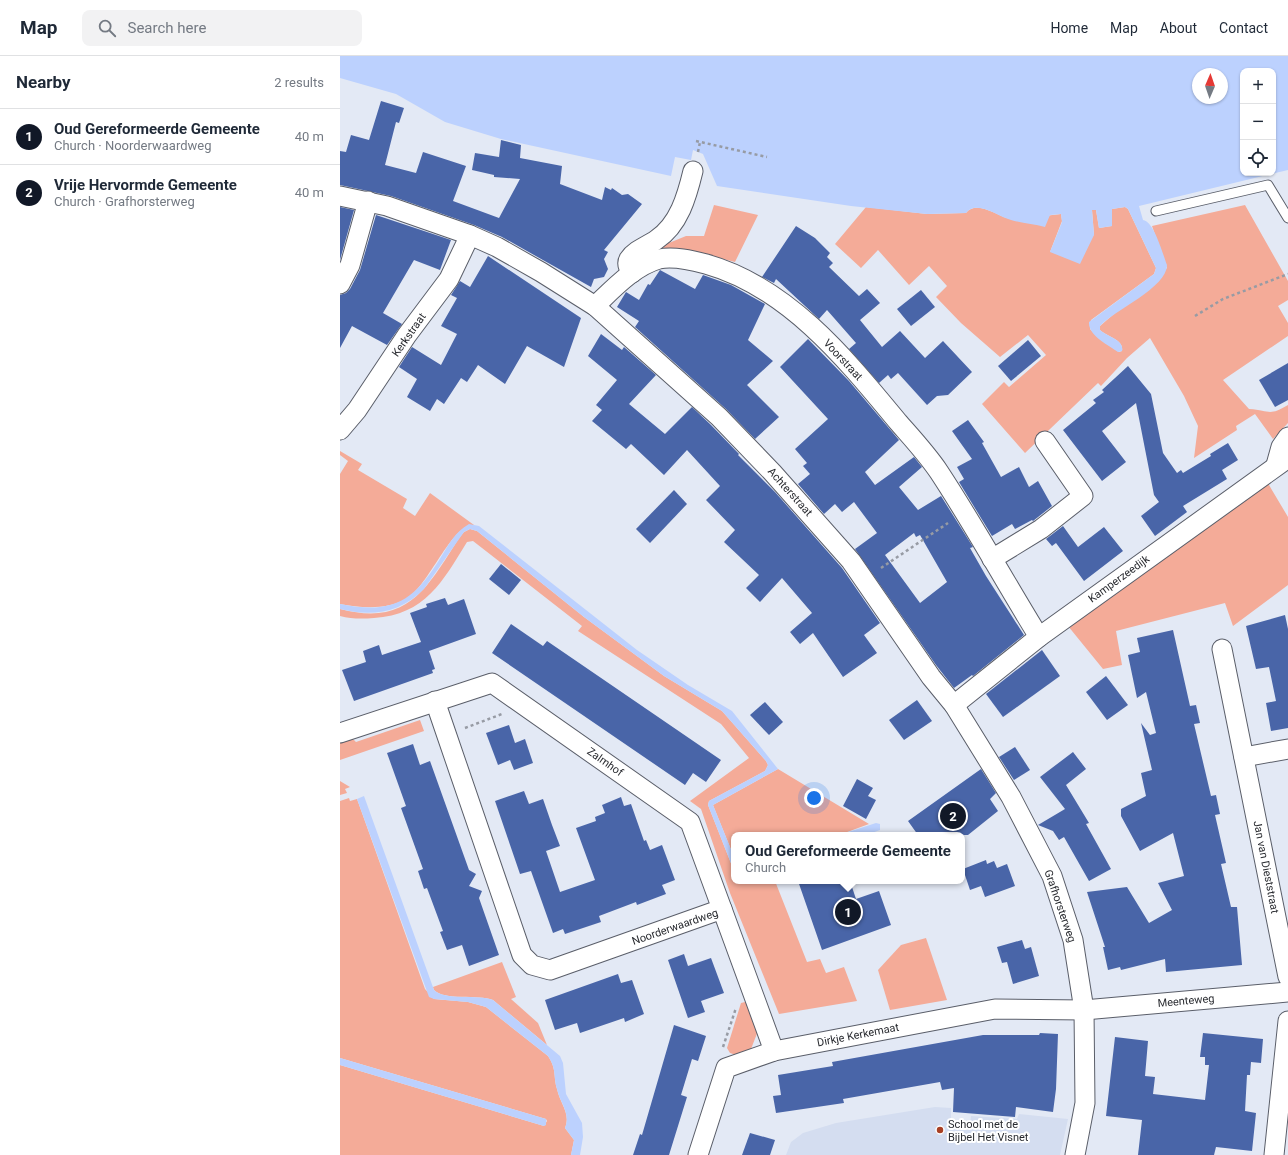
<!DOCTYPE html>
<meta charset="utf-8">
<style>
body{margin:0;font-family:Roboto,sans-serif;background:#f2f2f3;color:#1f2937}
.controls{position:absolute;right:12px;top:12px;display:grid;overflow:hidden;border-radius:8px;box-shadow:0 1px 3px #0004}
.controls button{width:36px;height:36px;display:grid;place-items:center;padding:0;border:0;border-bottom:1px solid #e0e1e3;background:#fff;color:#1f2937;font:20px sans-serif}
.compass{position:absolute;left:852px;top:12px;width:36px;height:36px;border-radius:50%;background:#fff;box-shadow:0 1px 3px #0004;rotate:2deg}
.you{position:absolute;left:474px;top:742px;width:14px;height:14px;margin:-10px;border:3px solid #fff;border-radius:50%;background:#1a73e8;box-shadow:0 0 0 6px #1a73e833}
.badge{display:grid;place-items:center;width:26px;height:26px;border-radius:50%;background:#111827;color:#fff;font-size:13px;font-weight:700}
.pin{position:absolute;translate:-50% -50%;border:2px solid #fff;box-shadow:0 1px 4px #0006}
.popup{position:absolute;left:391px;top:776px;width:234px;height:52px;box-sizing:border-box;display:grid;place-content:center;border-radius:8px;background:#fff;filter:drop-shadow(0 1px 3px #0005);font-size:13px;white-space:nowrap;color:#747a83}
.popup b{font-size:15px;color:#1f2937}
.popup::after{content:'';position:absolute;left:50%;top:100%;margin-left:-8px;border:8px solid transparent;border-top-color:#fff}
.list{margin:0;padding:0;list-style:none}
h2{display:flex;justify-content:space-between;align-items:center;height:52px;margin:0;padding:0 16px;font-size:17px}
h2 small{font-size:13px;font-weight:400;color:#747a83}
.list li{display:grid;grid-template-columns:26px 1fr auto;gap:12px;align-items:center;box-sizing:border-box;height:56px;padding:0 16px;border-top:1px solid #e0e1e3}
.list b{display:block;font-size:15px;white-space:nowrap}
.list p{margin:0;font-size:13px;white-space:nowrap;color:#747a83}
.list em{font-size:13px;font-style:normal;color:#747a83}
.icon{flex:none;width:22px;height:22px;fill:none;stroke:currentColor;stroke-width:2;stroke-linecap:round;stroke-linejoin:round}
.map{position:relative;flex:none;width:948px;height:1099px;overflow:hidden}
header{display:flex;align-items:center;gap:24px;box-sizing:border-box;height:56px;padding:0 20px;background:#fff;border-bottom:1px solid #e0e1e3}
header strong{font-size:19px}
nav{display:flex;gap:22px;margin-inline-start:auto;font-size:14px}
.search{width:280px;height:36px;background:#f2f2f3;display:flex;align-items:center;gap:10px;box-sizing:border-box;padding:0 14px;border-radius:8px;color:#747a83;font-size:15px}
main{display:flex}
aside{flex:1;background:#fff}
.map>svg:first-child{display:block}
.built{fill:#d4ddf0}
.green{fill:#f4ab98}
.water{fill:#bcd1fe;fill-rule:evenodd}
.building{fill:#4965a8;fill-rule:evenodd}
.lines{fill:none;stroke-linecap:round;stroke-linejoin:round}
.service-casing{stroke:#5a5e69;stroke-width:11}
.minor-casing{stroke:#5a5e69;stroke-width:21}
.path{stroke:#979ba4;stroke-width:2.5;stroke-dasharray:3 3;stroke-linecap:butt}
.service{stroke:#fff;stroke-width:9}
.minor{stroke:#fff;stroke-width:19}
.poi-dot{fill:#a84024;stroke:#fff;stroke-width:1.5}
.labels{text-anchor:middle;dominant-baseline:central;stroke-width:4;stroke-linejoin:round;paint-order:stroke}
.street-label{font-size:11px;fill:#282a2f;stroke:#fff}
.poi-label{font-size:11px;fill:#282a2f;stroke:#fff;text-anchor:start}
</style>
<header>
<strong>Map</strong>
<div class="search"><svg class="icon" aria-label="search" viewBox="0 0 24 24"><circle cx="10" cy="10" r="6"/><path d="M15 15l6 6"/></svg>Search here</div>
<nav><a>Home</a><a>Map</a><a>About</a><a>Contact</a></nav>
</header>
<main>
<aside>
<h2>Nearby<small>2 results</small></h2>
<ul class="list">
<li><span class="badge">1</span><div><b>Oud Gereformeerde Gemeente</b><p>Church · Noorderwaardweg</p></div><em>40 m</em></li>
<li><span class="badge">2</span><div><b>Vrije Hervormde Gemeente</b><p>Church · Grafhorsterweg</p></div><em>40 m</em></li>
</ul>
</aside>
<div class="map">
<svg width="948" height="1099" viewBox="0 0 948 1099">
<rect width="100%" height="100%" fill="#e3e9f5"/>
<path class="built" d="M595,1051L611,1052V1068L630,1070L631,1060L677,1063L679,1058L728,1063L720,1099H446L451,1086L463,1077L496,1067Z"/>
<g class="green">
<path d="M374,149L418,159L395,206L363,198L306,201L324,189L346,180H364Z"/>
<path d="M905,149L948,225V244L938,250L948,267V280L883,324L909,353C930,354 928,361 948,349V367L933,383L915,358L896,370L897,374L854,402L858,370L844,340L810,282L787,302L761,330L758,327L685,397L642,348L664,326L669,331L706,299L688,279L660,301L621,267L596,241L607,230L589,210L569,229L538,194L521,212L495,188L526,151L587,158L626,157C636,144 656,159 667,162C676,165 710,159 721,158L722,165L710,196L754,179L752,154H756L759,172L772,170V153L785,151L788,153L816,212L814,218L751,264L750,273L761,284L779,296L782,295C784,283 767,281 760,274V270L827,212L812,170Z"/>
<path d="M0,395L22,408L18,414L67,443L63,452L75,460L90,437L134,469C111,468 90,529 66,543C47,554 21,552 0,548V418L8,405L0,399Z"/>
<path d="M926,424L948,461V529L893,570L885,547L776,575L782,609L763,613L728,570Z"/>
<path d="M130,473L137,475L244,561L324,620L382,655L426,705L428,709L425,715L369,745L368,749L394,815V825H435L467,906L480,903L486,917L504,911L517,945L439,958L390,837L361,753L350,745L409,702L381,668L238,575L242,570L133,485L127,486C103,525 85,559 34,562C22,563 11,563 0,560V553C68,571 87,532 119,482L124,476Z"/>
<path d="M80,664L84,675L0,704V684L10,680L16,686Z"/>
<path d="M438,713L529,768L499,779H394V801L373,749Z"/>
<path d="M0,725L10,731L5,733L7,737L0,739Z"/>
<path d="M9,742L10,745L17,743L85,933L94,943L128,946L146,951L208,1000C217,1014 213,1019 217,1033C220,1048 231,1057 225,1072L234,1084L231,1099H0V1009L204,1070L207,1065L206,1063L0,1002V745Z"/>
<path d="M586,882L607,944L550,954L538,914L561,889Z"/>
<path d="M162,906L176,941L171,943L198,967L207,989L153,944C138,938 104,945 94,934L93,931Z"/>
<path d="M405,946L408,947L418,975L411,993L396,999L390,997L387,992L401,947Z"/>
</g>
<g class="water">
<path d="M0,0H948V114L799,150L803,164C814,165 823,199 827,209C827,232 774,254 760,270V274C766,280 785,284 782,295L778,296C769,289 748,280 749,266L814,218L816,212L788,153L785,151L772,153V170L759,172L756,154H752L754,179L740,208L710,196L722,166L721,158L710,159L705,171C694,168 682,167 671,164C659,161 636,143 626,157L587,158L511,150L377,130L363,98L353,94L351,104L335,101L331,120L161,83L105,66L56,38L0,22ZM903,15H933V117H903ZM858,18H882V42H858Z"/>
<path d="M129,468L139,470L297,594L348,629L392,655L438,713L373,749L394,801V815L368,749L369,745L425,715L428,709L426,705L382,655L324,620L244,561L137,475L130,473L124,476L84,533C61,557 31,561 0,553V548C53,559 74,545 101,501C109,488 115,476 129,468Z"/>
<path d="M24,740L94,934C104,945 138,938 153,944L220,1000L223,1007L226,1038L242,1067L243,1081L240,1099H231L234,1084L225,1072C231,1057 220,1047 217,1033C213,1019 217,1014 208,1000L146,951L128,946L94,943L89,941L17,743Z"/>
<path d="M536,767L540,768V774L526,779H499Z"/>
<path d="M0,1002L206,1063V1069L204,1070L0,1009Z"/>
</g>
<g class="building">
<path d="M41,45L64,52L59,67L56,66L45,109L76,117L83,96L126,110L113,145L159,162L180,123L154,121V119L132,114L135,97L159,101L161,84L181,89L180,102L222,110L220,128L262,144L265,131L271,134L272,132L282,139L288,138L302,148L264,194L268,196L264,203L268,213L264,221L254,223L251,231L162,181L134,169L51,140L0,129V95L6,96L11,79L29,84Z"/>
<path d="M0,151L14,154L0,204Z"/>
<path d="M36,159L111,184L100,214L74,204L43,257L62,268L47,289L12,270L0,292V239L6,237L10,233L20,214Z"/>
<path d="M456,170L475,182L490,197L487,201L493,207L489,211L519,240L527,233L540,247L520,264L542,291L560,275L585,302L603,285L632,316L608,339L597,340L587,349L558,317L551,323L548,319L539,327L509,293L516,287L487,254L479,263L436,223L434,227L422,221Z"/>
<path d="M148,200L241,262L224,311L187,290L165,328L138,309L127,326L121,322L104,348L97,343L90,355L67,341L77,323L59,311L72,291L101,309L117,278L101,270L117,242L111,239L120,225L130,231Z"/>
<path d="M320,214L355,233L363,219L391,229L425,248L408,284L433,305L407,329L439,361L415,383L386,353L295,271L299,265L277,251L286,236L299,244L308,228L310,229Z"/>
<path d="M581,234L595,251L571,270L557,253Z"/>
<path d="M261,278L282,294L284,291L316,319L289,348L325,378L352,351L371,369L399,398L398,399L435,436L502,512L540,567L524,579L537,597L503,621L473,577L460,588L450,576L472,557L442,522L420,546L406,532L419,519L384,486L395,474L366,444L380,430L347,394L324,419L291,388L286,393L252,365L262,354L256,349L277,324L248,300Z"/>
<path d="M468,283L509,325L559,384L525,416L535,429L574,401L582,411L559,431L578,454L601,440L633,491L630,492L646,520L684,579L633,620L632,619L614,632L596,609L515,493L537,477L514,446L502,456L495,448L484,458L458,428L470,418L463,410L467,407L455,393L488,363L440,311ZM574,477L576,481L580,479L607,526L580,547L545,499Z"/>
<path d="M688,284L701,300L671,325L658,310Z"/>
<path d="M948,307V344L935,351L919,324Z"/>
<path d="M788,310L811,338L823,397L837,417L841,414L843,417L871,400L870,398L888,387L898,404L882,414L887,423L843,450L847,456L815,480L801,460L819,446L814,439L796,347L762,375L786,406L762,425L723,374L756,347L753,344L764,336L762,334Z"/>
<path d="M628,364L644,386L642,387L661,421L679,411L689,431L698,425L712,450L693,465L692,464L675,473L672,468L652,480L619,426L624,423L617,411L632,403L612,375Z"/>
<path d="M334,434L347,448L310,487L296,473Z"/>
<path d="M723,470L738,491L764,471L783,495L744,525L716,487L712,490L706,483Z"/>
<path d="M161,508L181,524L169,539L149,523Z"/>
<path d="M105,542L108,549L124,543L136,578L89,595L95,613L92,614L93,617L14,645L2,614L26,606L23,595L39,589L42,599L81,586L70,557L87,551L86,548Z"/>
<path d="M945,559L948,573V672L931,675L926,647L936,645L929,611L916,613L906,570Z"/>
<path d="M171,568L203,590L207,585L381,704L366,726L353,717L345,729L152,597Z"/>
<path d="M833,574L850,650L856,649L860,667L854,668L871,740L876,739L880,758L875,759L886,807L881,808L891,851H897L902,909L826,916L825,903L781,914L780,911L768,914L763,891H765L747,836L787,831L809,867L832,854L818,827L844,820L833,777L800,795L781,760V753L806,740L801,717L812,714L801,667L810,679L816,677L806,636L797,642L788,599L800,596L797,582Z"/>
<path d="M702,594L720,620L663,661L646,638Z"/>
<path d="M766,620L788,649L767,664L746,636Z"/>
<path d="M577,644L592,665L564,684L549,664Z"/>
<path d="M425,646L443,666L429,679L410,659Z"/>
<path d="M169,669L175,687L185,683L193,707L174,714L170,704L158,709L146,677Z"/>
<path d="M73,688L80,709L90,705L129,814L136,818L129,830L142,835L139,842L159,899L129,910L122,889L107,894L100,876L103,875L87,832L84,833L78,815L83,813L61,752L66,750L47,697Z"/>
<path d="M675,691L690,714L674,724L659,701Z"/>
<path d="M733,696L746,713L726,729L749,767L746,768L771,813L749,825L724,781L719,784L713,775L698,769L725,753L700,721Z"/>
<path d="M641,713L656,737L650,743L658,755L628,779H578L568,765Z"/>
<path d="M517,723L533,732L528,740L536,744L526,763L503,750Z"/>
<path d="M184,735L189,748L203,743L212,769L220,790L206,795L220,836L255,824L236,772L256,765L255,761L265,757L262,749L281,741L284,750L291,748L304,785L306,784L310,794L322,789L335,824L322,829L326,838L297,849L296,846L259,860L261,866L225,878L223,873L213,877L191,815L180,818L155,745Z"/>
<path d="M646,804L647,808L654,805L657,812L667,808L675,830L645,841L641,830L630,834L623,813Z"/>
<path d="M458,825H510L516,843L539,835L551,869L482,894Z"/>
<path d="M682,884L685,893L691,891L699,920L673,928L667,906L662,907L657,891Z"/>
<path d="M344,898L348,910L371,902L384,937L361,945L365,956L348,962L328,904Z"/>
<path d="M278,918L281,927L292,924L304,958L285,966L284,962L240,977L237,967L215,974L205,944Z"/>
<path d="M334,969L366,980L358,1005L352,1003L341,1039L347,1041L329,1099H293L300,1078L302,1079Z"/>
<path d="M700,977L718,978L716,1033L713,1056L676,1051L675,1061L613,1056L614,1032L602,1034L600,1026L503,1043L504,1047L436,1057L433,1040L441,1039L438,1019L493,1010L492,1006L643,979H699Z"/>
<path d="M863,977L923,983L921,1007L911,1006L910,1019H907L905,1055L916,1057L912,1095L876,1091L874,1099H798L802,1064L766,1060L775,981L808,985L805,1020L815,1021L813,1038L865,1044L869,1009H865V1001H860Z"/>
<path d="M410,1077L435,1084L430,1099H402Z"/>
</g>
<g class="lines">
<g class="service-casing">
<path id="service" d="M816,155L928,129L948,162"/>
</g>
<g class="minor-casing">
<g id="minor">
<path d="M0,140L47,150L130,179L157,191L201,216L255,250L379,361L432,416L511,505L591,621L614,649L671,741L712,820L733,884L744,954L745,1047L735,1099"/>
<path d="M292,217C289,213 286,208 289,203C295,194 307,190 316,184C339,169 347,140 353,115"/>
<path d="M0,228L10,209L28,145"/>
<path d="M255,250C273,233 294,210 319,203C334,200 351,204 366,208C448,231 506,303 558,366C572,382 587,398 599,416C634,469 665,526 699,581"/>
<path d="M0,374L17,354L67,279L109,223L130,179"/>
<path d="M936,409L941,391L948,381"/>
<path d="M652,503L701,473L743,440L705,385"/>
<path d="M882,593L948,921"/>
<path d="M95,645L182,899L192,909L210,914L382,853L434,995"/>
<path d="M614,649L699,581L948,402"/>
<path d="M0,677L152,627L350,766L382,853"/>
<path d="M904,701L948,693"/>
<path d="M358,1099L386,1012L434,995L655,953L744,954L948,936"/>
<path d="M934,1099L948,965"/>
</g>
</g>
<g class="path">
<path d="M356,85L427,101"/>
<path d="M358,96L360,86"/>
<path d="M855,260L883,243L948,218"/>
<path d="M541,512L608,467"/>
<path d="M125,672L162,658"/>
<path d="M383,991L396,952"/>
</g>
<use href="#service" class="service"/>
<use href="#minor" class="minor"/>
</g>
<circle class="poi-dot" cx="600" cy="1074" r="4"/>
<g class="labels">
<g class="street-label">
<text transform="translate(69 279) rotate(-55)">Kerkstraat</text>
<text transform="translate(503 304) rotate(47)">Voorstraat</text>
<text transform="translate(450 436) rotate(48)">Achterstraat</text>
<text transform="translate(779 523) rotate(-36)">Kamperzeedijk</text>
<text transform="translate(265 706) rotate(35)">Zalmhof</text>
<text transform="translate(926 811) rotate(79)">Jan van Dieststraat</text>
<text transform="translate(720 850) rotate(71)">Grafhorsterweg</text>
<text transform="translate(335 871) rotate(-19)">Noorderwaardweg</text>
<text transform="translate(846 945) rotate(-5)">Meenteweg</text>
<text transform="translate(518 979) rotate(-11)">Dirkje Kerkemaat</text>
</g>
<g class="poi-label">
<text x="608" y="1068">School met de<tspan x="608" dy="13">Bijbel Het Visnet</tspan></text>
</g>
</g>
</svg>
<div class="controls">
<button>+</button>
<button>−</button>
<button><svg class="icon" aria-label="locate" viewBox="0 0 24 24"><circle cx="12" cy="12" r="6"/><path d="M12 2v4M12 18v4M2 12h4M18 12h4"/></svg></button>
</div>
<svg class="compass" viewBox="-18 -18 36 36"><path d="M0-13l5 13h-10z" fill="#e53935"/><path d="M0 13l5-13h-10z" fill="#747a83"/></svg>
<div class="you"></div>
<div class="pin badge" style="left:508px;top:856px">1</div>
<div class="popup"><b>Oud Gereformeerde Gemeente</b>Church</div>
<div class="pin badge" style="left:613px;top:760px">2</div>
</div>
</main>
